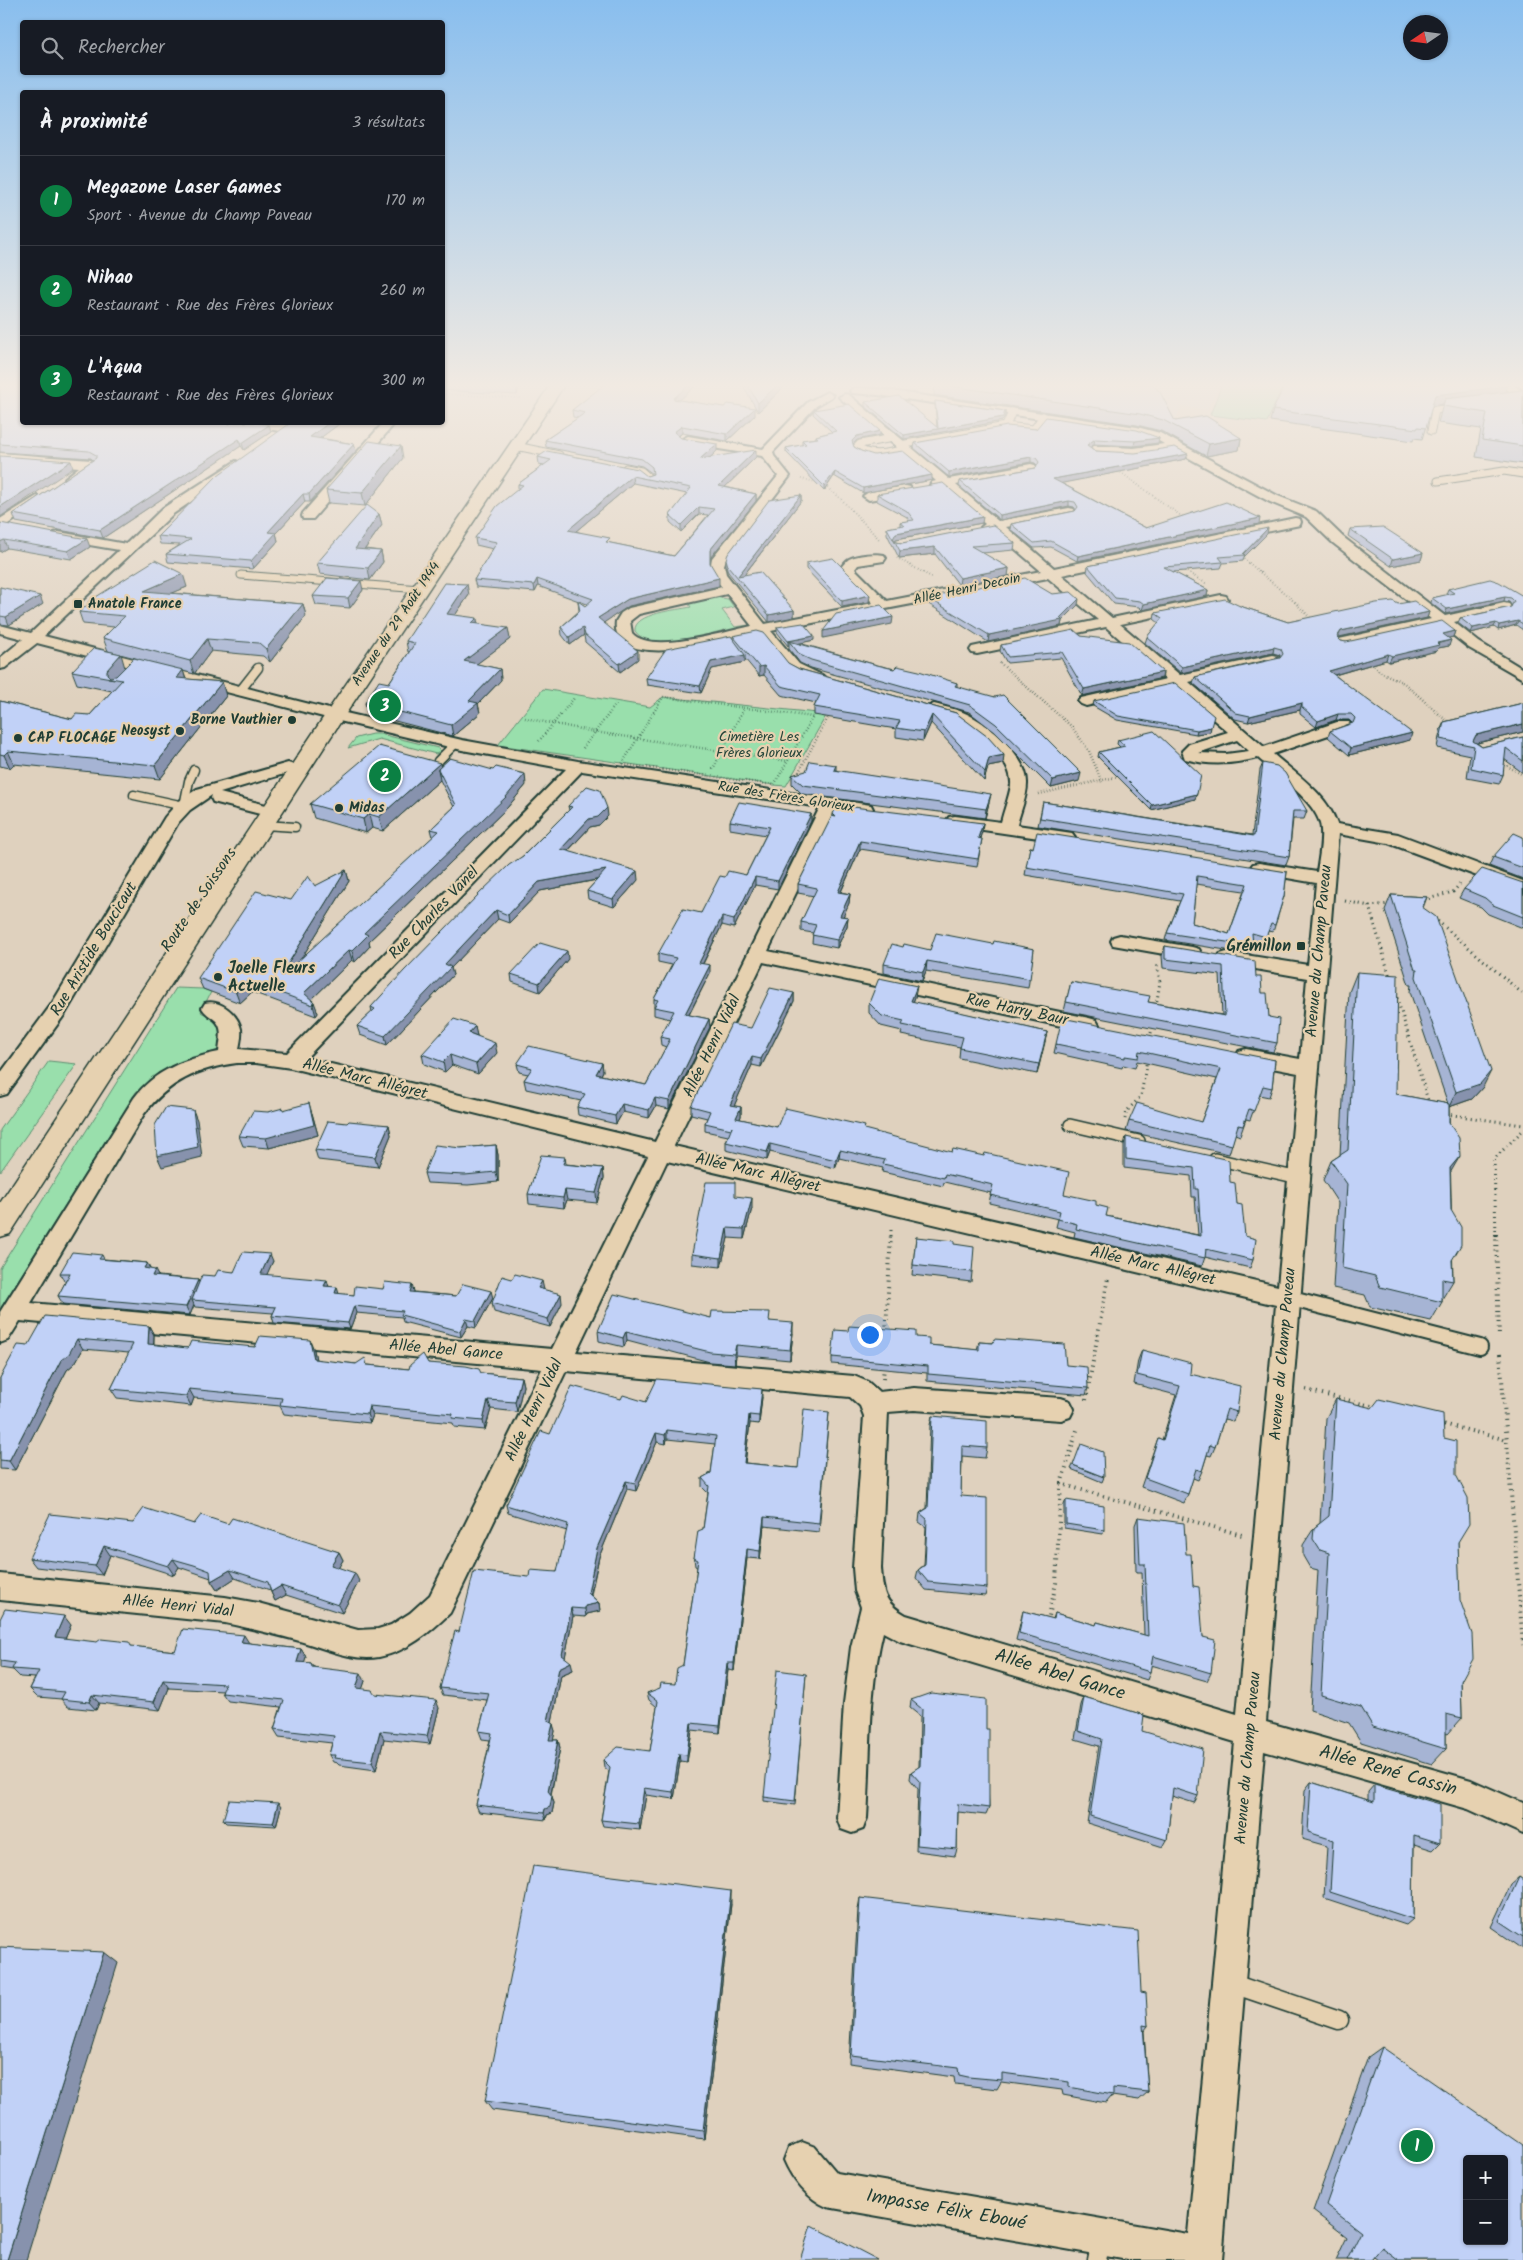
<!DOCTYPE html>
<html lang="fr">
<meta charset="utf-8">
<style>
body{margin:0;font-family:Kalam,sans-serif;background:#20242c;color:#f1f3f6}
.controls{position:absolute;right:15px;bottom:15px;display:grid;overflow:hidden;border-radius:5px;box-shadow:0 1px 4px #0004}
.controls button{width:45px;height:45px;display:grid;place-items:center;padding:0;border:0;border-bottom:1px solid #363941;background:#171b24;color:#f1f3f6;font:25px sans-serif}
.compass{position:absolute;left:1403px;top:15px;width:45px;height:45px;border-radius:50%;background:#171b24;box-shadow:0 1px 4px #0004;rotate:257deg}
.you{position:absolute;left:869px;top:1334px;width:18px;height:18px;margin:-12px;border:4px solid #fff;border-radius:50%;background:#1a73e8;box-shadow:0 0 0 8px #1a73e833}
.badge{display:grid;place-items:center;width:32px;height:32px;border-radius:50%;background:#0b8043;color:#fff;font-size:16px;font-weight:700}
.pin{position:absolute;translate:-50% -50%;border:2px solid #fff;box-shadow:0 1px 5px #0006}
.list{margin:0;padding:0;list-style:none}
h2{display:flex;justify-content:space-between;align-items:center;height:65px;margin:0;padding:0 20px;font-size:21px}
h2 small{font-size:16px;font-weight:400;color:#9ea1a6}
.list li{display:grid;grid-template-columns:32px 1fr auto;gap:15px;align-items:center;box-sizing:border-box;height:90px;padding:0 20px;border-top:1px solid #363941}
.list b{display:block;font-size:19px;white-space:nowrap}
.list p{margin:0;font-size:16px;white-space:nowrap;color:#9ea1a6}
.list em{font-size:16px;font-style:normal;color:#9ea1a6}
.icon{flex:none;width:28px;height:28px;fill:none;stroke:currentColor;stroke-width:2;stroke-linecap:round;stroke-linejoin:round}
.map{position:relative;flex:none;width:1523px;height:2260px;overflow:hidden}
.search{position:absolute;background:#171b24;box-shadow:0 1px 4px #0004;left:20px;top:20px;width:425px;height:55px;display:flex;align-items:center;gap:12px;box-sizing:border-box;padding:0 18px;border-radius:5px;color:#9ea1a6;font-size:19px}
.panel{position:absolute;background:#171b24;box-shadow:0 1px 4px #0004;left:20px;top:90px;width:425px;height:335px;border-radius:5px}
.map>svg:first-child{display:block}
.built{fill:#d6d1cf}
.green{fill:#99dfac;stroke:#5c8e70}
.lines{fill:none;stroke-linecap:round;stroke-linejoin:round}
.lane-far4-casing{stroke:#1f3d34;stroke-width:9}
.lane-far3-casing{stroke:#1f3d34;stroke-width:11}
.lane-far2-casing{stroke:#1f3d34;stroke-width:14}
.lane-far1-casing{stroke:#1f3d34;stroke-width:18}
.lane-casing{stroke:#1f3d34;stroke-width:21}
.street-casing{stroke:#1f3d34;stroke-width:4}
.primary-casing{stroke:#1f3d34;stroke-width:3}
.path-far3{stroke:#1f3d34;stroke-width:2;stroke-dasharray:0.5 2.5;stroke-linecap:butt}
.path-far2{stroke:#1f3d34;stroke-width:2.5;stroke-dasharray:0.5 2.5;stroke-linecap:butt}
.path-far1{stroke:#1f3d34;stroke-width:3;stroke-dasharray:1 4;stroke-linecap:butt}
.path{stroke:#1f3d34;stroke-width:4;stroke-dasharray:1 4.5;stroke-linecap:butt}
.lane-far4{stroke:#e6d1b0;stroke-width:7}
.lane-far3{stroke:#e6d1b0;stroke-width:8}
.lane-far2{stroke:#e6d1b0;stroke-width:11}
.lane-far1{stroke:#e6d1b0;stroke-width:14}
.lane{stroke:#e6d1b0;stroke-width:18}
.street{fill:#e6d1b0;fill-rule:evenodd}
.primary{fill:#e6d1b0;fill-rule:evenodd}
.wall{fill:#a6b4d4;stroke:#1f3d34;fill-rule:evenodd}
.shaded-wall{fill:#8792ad;stroke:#1f3d34}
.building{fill:#c1d1f7;stroke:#1f3d34;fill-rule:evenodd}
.poi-dot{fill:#1f3d34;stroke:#e6d1b0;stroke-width:2}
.labels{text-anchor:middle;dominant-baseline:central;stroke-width:4.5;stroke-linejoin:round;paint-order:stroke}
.far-street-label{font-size:14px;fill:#1f3d34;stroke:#e6d1b0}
.far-poi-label{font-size:14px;font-weight:bold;fill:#1f3d34;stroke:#e6d1b0;text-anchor:start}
.far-park-label{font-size:14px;fill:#25453a;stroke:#e6d1b0}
.street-label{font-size:16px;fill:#1f3d34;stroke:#e6d1b0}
.poi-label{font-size:16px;font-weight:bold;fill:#1f3d34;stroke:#e6d1b0;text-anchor:end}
.near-street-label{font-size:19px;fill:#1f3d34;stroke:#e6d1b0}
</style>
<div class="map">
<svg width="1523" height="2260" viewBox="0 0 1523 2260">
<rect width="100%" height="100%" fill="#dfd1be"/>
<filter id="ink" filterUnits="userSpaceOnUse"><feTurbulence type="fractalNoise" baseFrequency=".02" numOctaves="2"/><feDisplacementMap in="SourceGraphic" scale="10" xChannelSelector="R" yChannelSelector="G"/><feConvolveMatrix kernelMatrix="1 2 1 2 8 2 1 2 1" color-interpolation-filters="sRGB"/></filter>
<g filter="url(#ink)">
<path class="built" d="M930,384H1219L1207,410L1182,406L1175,420Z"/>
<g class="green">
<path d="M1222,384H1254L1282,388L1267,422L1210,415Z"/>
<path d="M715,597L728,599L734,607L722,610L735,627L749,625L752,628L729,634L725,630C703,635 650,654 635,631C633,613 678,610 691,607L688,603Z"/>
<path d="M543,689L650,707L663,697L827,714L786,786L774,785L498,745Z"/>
<path d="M372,734H380L438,748L441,751L436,754L379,739L348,748L356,738Z"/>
<path d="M176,988L203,989L211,992L201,1012C221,1023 222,1028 218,1050L179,1063L156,1076L136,1092L0,1309V1268Z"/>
<path d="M49,1061L77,1064L0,1172V1130Z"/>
</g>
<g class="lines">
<g class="lane-far4-casing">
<g id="lane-far4">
<path d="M1012,412L1006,426L1034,429L1043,416"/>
<path d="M1431,431L1435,410L1455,408"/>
<path d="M893,438L860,444L857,447C871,459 890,452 906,449"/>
<path d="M900,445L1006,426"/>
<path d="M516,446L559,455"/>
<path d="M626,468L641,471L649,478"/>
<path d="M1438,481L1504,471L1523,474"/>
<path d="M241,575L420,589"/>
</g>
</g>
<g class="lane-far3-casing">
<g id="lane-far3">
<path d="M240,691L258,668"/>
<path d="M438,761L455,744"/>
<path d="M134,795L184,806L189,781L194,770"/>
<path d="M264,825L295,827"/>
</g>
</g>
<g class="lane-far2-casing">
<g id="lane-far2">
<path d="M1070,1125L1139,1141"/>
<path d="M1215,1159L1299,1178"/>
</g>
</g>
<g class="lane-far1-casing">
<path id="lane-far1" d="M1288,1298L1480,1347"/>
</g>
<g class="lane-casing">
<g id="lane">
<path d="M1230,1983L1339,2020"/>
<path d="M1097,2260L1101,2241"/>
</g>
</g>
<g class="street-casing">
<g id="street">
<path d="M1498,384H1511L1523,391V399Z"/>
<path d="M856,388L878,389L1137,427L1160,433L1278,496L1316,511L1343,537L1445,616L1504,603L1509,604L1511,607L1509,610L1454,622L1479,642L1523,669V679L1469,648L1440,625L1344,646L1339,645L1337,642L1339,639L1431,619L1333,543L1306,517L1270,502L1174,450L1134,456L1094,454L1088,450L1094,446L1134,448L1164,444L1152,437L1136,433L878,395L852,393L850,391L852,389Z"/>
<path d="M827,392L833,395L831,397L816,406L773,452L774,456L790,476L726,559L724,565L726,574L765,624L873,603L840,569C842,566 846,561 849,559C857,555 876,553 884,555L886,558L884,561L858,565L855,569L887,601L1041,571L993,530H982L981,527L985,524L943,487L932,488L930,485L932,482L936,481L841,399L839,397L845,394L849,395L949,479L1031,464L1035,465L1037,468L1035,471L1031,472L956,485L998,521L1069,508L1074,509L1075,512L1074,515L1006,527L1054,568L1295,518L1300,519L1301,522L1300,525L1295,526L1062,575L1112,618L1221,595L1226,596L1228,599L1226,602L1120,624L1180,675L1273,655L1278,656L1280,659L1278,662L1189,682L1264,747L1337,722H1349L1351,725L1349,728L1273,754C1296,774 1327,794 1337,824L1398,834L1523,881V893L1388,843L1338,834L1266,1722L1471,1780L1523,1803V1834L1468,1809L1264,1751L1222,2260H1128L827,2207C808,2199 792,2179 784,2160L789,2147L802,2142L815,2147L837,2173L1188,2234L1235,1742L900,1641L883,1632C868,1692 871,1757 867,1818L863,1829L852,1833L841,1829L837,1818L844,1703L851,1647L861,1607L855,1591L853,1568L864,1416L860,1406L850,1397L566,1371L450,1613C429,1633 408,1651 379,1657C352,1662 322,1647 296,1640C273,1634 249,1628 225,1623L0,1600V1574L225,1597L258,1603L358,1630L378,1629L391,1625L410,1613L430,1595L542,1369L20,1321L8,1340L0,1343V1312L134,1098C155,1070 185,1059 219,1052C220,1040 224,1028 215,1020C210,1016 205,1013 202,1008L205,1003C220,999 238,1014 241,1029C242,1036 240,1043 239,1049L287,1053L566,769L462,750L335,720L37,643L5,668L0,669V658L23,639L0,633V625L31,633L119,550L54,539L52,536L54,533L59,532L126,544L163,508L236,461L242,465L240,468L173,514L44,636L337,711L462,740L578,761L871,805L873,809L871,813L865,814L836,810L768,951L1089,1018L1096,1020L1099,1025L1096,1030L1089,1032L763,962L674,1146L1278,1286L1298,1073L1246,1063L1239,1061L1236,1056L1239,1051L1246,1049L1300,1059L1307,978L1227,964L1220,962L1218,958L1220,954L1227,952L1308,965L1316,883L1259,873L1253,872L1250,868L1253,864L1259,863L1317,872C1319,858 1322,844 1321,830C1321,805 1276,774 1258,758C1233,764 1211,766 1185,759L1182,751L1189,744L1228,732L1174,686L1086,706L1081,704L1078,701L1081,698L1166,679L1106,627L977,654L972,653L970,650L972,647L1098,620L1048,578L771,631L799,664L822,675L825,678L822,681C797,688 771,651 758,634C732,639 609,675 616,621L621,613L629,608L722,587C714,577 709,570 712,558L778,476L762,456L688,444L684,442L682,440L684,438L688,436L763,449L808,402ZM727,594L752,626C727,631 650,655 632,633L630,621L639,614ZM1237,740L1249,751L1226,754L1198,753ZM582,771L820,807L655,1142L306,1058ZM237,1063H256L291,1068L648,1156L552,1349L31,1303L144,1114C168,1082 198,1068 237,1063ZM667,1161L1276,1305L1237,1714L906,1615C883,1602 883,1592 881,1568L888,1412L914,1410L1061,1420L1070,1417L1074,1409L1070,1401L1061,1398L914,1388L879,1392L868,1382L854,1376L576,1352Z"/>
<path d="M232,422C246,422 284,419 294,429L288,432L237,425Z"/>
<path d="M384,422H396L313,519H303L302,516L303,513Z"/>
<path d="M0,453L91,460L97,464L71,482L65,478L79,467L0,461Z"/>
<path d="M906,486L910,487L912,490L910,493L869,500L863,496L869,492Z"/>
<path d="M37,496L43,500L41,503L0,529V519Z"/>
<path d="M934,704C945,707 957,709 967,714C989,724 1028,757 1027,784C1027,797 1020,812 1017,825L1072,833L1075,837L1072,841L1066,842L949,825L946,821L949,817L955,816L1001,822C1004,810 1009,797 1011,785C1013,759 976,729 955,720C946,716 937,714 929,712L926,709L929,706Z"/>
<path d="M288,763L294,765L296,768L294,771L220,793L266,805L268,809L266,813L260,814L213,802L211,798L212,795L190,810L178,823L65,1014L7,1094L0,1096V1074L51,1005L165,817L178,802L197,789Z"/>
<path d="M1120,935L1192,947L1199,949L1201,953L1199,957L1192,959L1113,945L1111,941L1113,937Z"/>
</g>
</g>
<g class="primary-casing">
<path id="primary" d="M551,384H565L345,715L10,1234L0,1237V1203L325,715Z"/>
</g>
<g class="path-far3">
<path d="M442,394L521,398"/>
<path d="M1116,469L1184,518"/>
<path d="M801,479L817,482"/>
<path d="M825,486L840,498L879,539"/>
<path d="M1242,557L1296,603"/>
<path d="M897,558L933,578"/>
<path d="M1182,569L1207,584"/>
</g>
<g class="path-far2">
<path d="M1295,602L1312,620"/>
<path d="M1369,662L1381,672L1404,683L1449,723"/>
<path d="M1000,663L1072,727L1089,751L1102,782"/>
<path d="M663,697L813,717L774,785L622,764Z"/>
<path d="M525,718L595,732L788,761"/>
<path d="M539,741L575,697"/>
<path d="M583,748L617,703"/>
<path d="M1502,763L1523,775"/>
<path d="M713,769L744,708"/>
<path d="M796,777L830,714"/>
<path d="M1039,794L1121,776"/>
</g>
<g class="path-far1">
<path d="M1424,900L1453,892L1460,884"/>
<path d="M1345,901L1369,906L1390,904"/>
<path d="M1369,906L1390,977"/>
<path d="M1434,918L1523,994"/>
<path d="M1397,998L1429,1104"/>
<path d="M1156,1006L1160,982L1157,965"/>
<path d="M1150,1038L1153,1024"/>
<path d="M1446,1114L1523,1125"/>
<path d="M1125,1119L1127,1111L1141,1096L1147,1059"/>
<path d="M891,1236V1228"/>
<path d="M1496,1236L1494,1159L1523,1130"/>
</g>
<g class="path">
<path d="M1496,1234L1499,1338"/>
<path d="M886,1331L891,1234"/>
<path d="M1500,1354L1523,1645"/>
<path d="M883,1379L884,1365"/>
<path d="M1306,1390L1375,1407"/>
<path d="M1086,1400L1108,1278"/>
<path d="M1439,1423L1507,1440"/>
<path d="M1061,1484L1078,1427"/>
<path d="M1048,1621L1056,1583L1061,1484L1242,1535"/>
</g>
<use href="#lane-far4" class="lane-far4"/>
<use href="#lane-far3" class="lane-far3"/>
<use href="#lane-far2" class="lane-far2"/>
<use href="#lane-far1" class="lane-far1"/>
<use href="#lane" class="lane"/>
<use href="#street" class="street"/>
<use href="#primary" class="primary"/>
</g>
<g class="wall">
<path d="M0,384L22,422L230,424L269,425L271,432L244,450L241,446L103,538L16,522L13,514L93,460L91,458L0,452Z"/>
<path d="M442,384H520L517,395L442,390Z"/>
<path d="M698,384L679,400L755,415L727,441L682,433L679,436L681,438L717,451L710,458L756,457L725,487L756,494V501L710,558V564L719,586L629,606L603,622L638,659L620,672L585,642L584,635L570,645L562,635L561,627L579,611L578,601L585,606L587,604L538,586L535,592L476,587L474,580L493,549L476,545L475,538L518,489V484L544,465L539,464L538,457L647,476L653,474L642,466L546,447L545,440L578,418L573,417L572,410ZM633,483L687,494L670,515V522L681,532L699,514L708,515L674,556L610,543L576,531Z"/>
<path d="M744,384H787L758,412L744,387Z"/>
<path d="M935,384H1152L1175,421L1241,438L1239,450L1206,456L1161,431L1137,425L934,395Z"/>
<path d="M1508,384L1505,392L1523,390V464L1476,457L1481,429L1438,423L1443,404L1432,406L1422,439L1414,438L1413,441L1270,421L1273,410Z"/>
<path d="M935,401L1005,411V416L1002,421L904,439L865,406V402L937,427L935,405Z"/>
<path d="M814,410L880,435L857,440L853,444L854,447L861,451L932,480L863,493L834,476L824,491L786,452V448L802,445V440L816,438V436L832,432L813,414Z"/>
<path d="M292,422H342L320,438L354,444L356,451L310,502H305L276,533L278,541L253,569L168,562L166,554L180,545L160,544L158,536Z"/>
<path d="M1036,429L1159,438L1158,443L1134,446L1094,444L1090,447L1095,451L1186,459L1061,483L1146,528L1259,524L1077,561L1051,547L1034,548L1010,529L1011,524L1075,511L1076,510L1074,507L1069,506L1000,520L959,486L960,481L1036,468L1037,465L1035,463L1031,462L949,477L914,448L915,443Z"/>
<path d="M403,458L365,506L329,503L326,490Z"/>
<path d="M877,494L982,523L896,539L895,540L896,542L902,543H1015L1014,550L982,553L1009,568L1008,576L959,585L935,554L899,558L887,534V528L900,526V522L909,521L907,517L877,501Z"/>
<path d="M801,495V501L744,575L794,610V617L769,622L728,572L726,565V559Z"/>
<path d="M379,514L382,525L365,549L381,551L383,562L370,580L320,574L317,563Z"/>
<path d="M0,523L90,547L71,559L7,548L0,552Z"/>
<path d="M1350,529L1423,553L1421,560L1391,566L1348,536Z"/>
<path d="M1267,534L1244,557L1243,561L1223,563L1221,568L1173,572L1208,590L1207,596L1142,610L1139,607L1114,604L1087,572L1088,566Z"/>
<path d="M806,563L869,602L842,607L806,569Z"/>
<path d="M0,587L43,604L9,625L0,624Z"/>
<path d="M187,587L172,593L303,604L306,616L270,662L263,656L211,651L194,674L183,671L186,679L222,682L226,696L160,779L14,764L10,768L0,766V701L72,719L90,715L112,691L77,684L72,671L125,667L139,659L108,651L103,638L114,627L83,624L79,612Z"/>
<path d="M1448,589L1523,596V630L1516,625L1498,630L1494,627L1471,633L1458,623L1460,618L1511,607L1512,606L1509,602L1504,601L1445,614L1431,603L1432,598L1448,595L1446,594Z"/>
<path d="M363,590L350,608L316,605L313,596Z"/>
<path d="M1052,594L1078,605L1062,621L1061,626L988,642L927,603V597Z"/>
<path d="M469,595L455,615L477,624L510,639L476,664L500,669L501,680L478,704L480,713L453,736L368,714L365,703L389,683L409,652H408L406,641Z"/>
<path d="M1398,604L1429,612L1427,618L1339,637L1338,638L1341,641L1346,642L1455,631L1453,637L1449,638V646L1438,648L1437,651L1389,662L1386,660L1335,675L1410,740L1349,755L1328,737L1330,731L1352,723L1349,720H1336L1316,727L1300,714V710L1248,722L1235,719L1193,683L1195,677L1280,657V655L1273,653L1181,673L1145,643L1147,637L1159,623L1154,619L1155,613L1240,606L1288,622Z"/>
<path d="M777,627L814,640L799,643L877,665L957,683V687L1079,781L1051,788L995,732L969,712L811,668L800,663L789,649V645L788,646L777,632Z"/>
<path d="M733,636L799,669L956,713L1003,764L988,767L984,781L931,723L923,741L896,737V729L814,715V707L816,703L781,695L764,675L759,676L745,659V662L712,669L701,693L647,685L646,678L733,639Z"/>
<path d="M1081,636L1163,672L1162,678L1082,696L1061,658L1007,663L1000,651L1001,645Z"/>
<path d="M1094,701L1210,732L1196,734L1117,720L1093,706Z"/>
<path d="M1523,703V732L1477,743L1482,747L1523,737V773L1504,759L1503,775L1499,784L1467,778L1470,755L1437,748L1440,731L1444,722Z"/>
<path d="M1118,740L1195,799L1151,810L1098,757L1099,752L1120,747L1117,744Z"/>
<path d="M440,763V767L526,785L507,808L369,941L370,946L355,962L352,960L312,999L318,1013L316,1016L252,992L240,1003L203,989L198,978L291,900L346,870L349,881L301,959L433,837L431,829L454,807L440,780L383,831L372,828L366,833L314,818L310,804Z"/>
<path d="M1263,763L1307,811L1304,819H1293L1289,857L1286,865L1038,826L1043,802L1252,835L1260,770Z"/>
<path d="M836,765V771L989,803L985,818L802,794L792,784V775Z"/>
<path d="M568,806L608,816L599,825L590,827L568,851L638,880L614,907L588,899L587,891L597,880L540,891L509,923L498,919L451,968L453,975L387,1045L360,1035L357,1026L372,1012L371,1007L569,810Z"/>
<path d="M811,814V821L778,889L755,885L734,928L722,925L703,964L710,973L689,1015L709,1019L710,1027L669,1109L656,1106L649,1118L623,1112L616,1124L578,1115L577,1107L581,1101L526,1089L524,1080L528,1074L519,1072L517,1064L602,1063L603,1071L601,1075L646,1085L666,1047L661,1045L660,1037L670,1019L654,1015V999L672,965L658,962V954L701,913L725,877L746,875L766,835L730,829V821Z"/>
<path d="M833,814L983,823L980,839H982L977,867L860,849L841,892L850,894L849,903L843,916L848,917L847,926L837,948L812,943L813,933L801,931V922L814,896L798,893V884L833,816Z"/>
<path d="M1523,837V879L1489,866L1493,857Z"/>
<path d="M1030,847L1287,872L1284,896L1273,932L1268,931L1264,945L1252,941L1253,946L1250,954L1165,940L1167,933L1180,901L1025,875ZM1196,884L1244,891L1229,934L1192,923Z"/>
<path d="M1523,883V928L1488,914L1481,907L1459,898L1464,889Z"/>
<path d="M1391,895L1427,897L1423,908L1483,1087L1472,1099L1449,1107L1453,1281L1442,1299V1302L1431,1321L1370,1307L1365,1295L1333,1288L1338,1203L1323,1180L1331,1161L1340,1155L1349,992L1357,972L1396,1094L1448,1104L1410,992L1411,985H1409L1385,910Z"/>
<path d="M993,944L1034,949L1028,988L926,971L922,981L884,973V964L903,947L930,950Z"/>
<path d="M1165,946L1256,977L1262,993L1277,1043L1273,1052L1064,1011L1071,982L1148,1002L1222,1015L1220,975L1163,968L1162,956Z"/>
<path d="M568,959L540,992L512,982L511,974Z"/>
<path d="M794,993V1001L761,1067L752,1065L734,1106L741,1107V1116L740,1119L777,1127L865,1130L1064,1194L1096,1205L1106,1216L1198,1235L1195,1197H1192L1191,1176L1124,1168V1145L1126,1137L1230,1182L1237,1204L1245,1236L1253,1260L1250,1268L1205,1257L1202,1266L1074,1237L1075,1232L1056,1227L1058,1219L989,1203L991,1193L944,1182L943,1186L909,1178L882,1172L883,1168L839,1158L835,1168L770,1152L767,1160L726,1150V1142L728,1136L705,1131V1123L707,1118L691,1114V1106L751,1028Z"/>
<path d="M915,997L913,1002L1047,1032L1037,1074L959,1058L960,1047L901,1035L902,1031L881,1026L869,1013V1003Z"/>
<path d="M475,1026L477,1036L497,1053L478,1074L452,1065L445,1072L424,1064L422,1054Z"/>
<path d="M1056,1044L1275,1060L1272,1088L1269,1097L1259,1095L1250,1120L1246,1119L1240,1136L1235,1134L1229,1154L1126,1131L1129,1121L1201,1122L1217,1079L1137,1061L1135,1068L1123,1065L1122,1068L1054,1053Z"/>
<path d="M283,1110L312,1113L318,1135L269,1148L243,1146L239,1136L268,1112Z"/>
<path d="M347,1123L389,1125L391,1135L378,1167L318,1160L315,1150Z"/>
<path d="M496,1145L498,1155V1182L468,1185L427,1183L424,1173L461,1148Z"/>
<path d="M565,1157L566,1164L603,1168L604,1178L597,1203L567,1200L564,1208L529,1204L528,1194Z"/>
<path d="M735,1196L752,1208L744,1239L728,1238L721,1267L692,1264V1254Z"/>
<path d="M916,1237L954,1244L972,1272L971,1282L912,1275Z"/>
<path d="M102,1255L104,1259L147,1263L150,1269L159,1276L198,1280L199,1283L215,1276L234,1272L273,1261L266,1275L329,1286L339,1294L354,1295L383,1289L414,1291V1292L456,1296L493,1298L476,1328L468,1326L461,1337L403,1322L402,1317L356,1313L350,1329L274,1323L272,1316L273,1313L195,1307L194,1305L190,1315L63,1304L58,1296L66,1281H64L60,1273Z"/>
<path d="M543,1290L562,1303L550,1327L494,1312L492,1303Z"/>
<path d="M711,1318L770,1321L793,1333L790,1360L736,1355L735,1364L710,1362L627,1340L624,1347L599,1341L598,1331Z"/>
<path d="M149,1326L154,1335V1344L188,1348L255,1347L314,1350L316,1360L409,1369L428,1363L481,1373L521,1377L523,1386L517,1412L491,1409L485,1430L454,1427L453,1423L373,1415L370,1423L284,1414L280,1406L194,1398L191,1406L117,1398L111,1389L129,1353L83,1349L75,1363L67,1370L15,1470L0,1469V1378L28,1346Z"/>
<path d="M916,1337L929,1345L977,1350L979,1342L993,1343L994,1339L1066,1365L1088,1388L1086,1395L927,1381V1373L832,1364V1357Z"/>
<path d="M1142,1350L1190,1374L1237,1412L1233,1421L1224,1419L1215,1447L1211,1456L1207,1455L1202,1471L1198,1480L1193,1478L1188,1494L1184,1503L1141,1487L1158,1438L1162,1440L1176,1395L1134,1384L1138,1360Z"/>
<path d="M762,1397L759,1424L750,1423L745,1463L798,1468L829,1412L819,1532L764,1526L760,1559L747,1558L734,1671L728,1670L720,1733L692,1730L687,1762L680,1761L674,1799L646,1795L640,1830L603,1826L601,1820L609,1771L604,1767L603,1760L650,1751L657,1707L649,1700L647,1693L675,1684L683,1665L697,1567L695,1566L694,1558L703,1529L708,1493L702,1487V1478L711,1473L715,1444L667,1439L666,1444L657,1442L636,1491L627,1489L599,1557L591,1595L599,1603L600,1611L587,1614L586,1617L573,1616L565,1657L573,1670L561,1675L552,1723L555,1731L553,1740H558L560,1748L551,1795L554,1803L552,1813L547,1815L546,1820L479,1812L476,1805L490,1740L482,1739L479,1731L487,1700L443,1695L440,1688L459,1632L529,1577L557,1572L567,1531L508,1513L506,1505L550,1434L621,1399L646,1402Z"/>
<path d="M1336,1399L1444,1438L1458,1542L1462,1718L1448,1734L1446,1733V1749L1432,1764L1361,1742L1349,1723L1310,1710L1318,1570L1310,1568L1303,1556V1545L1314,1528L1320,1523L1326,1418Z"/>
<path d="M932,1416L987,1448L985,1458L962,1456L961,1496L987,1588L985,1596L926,1590L916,1578L918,1570L924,1565L926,1527L919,1522L920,1513L927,1508L930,1425Z"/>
<path d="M1073,1465L1104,1477L1102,1482L1071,1469Z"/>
<path d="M1066,1500L1104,1530L1103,1534L1064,1528V1505Z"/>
<path d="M1138,1517L1186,1554L1193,1586L1203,1637L1211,1673L1207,1681L1151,1665L1150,1672L1147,1680L1016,1640L1023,1611L1053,1619L1055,1613L1096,1625L1097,1622L1144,1635L1142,1572H1136L1135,1525Z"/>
<path d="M133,1523L228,1524L339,1552L343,1560L338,1568L359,1581L342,1613L286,1595L275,1601L270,1590L235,1578L217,1590L211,1581V1578L179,1567L174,1575L110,1555L102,1575L36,1567L29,1558Z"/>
<path d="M0,1619L71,1625L65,1639L175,1651L248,1643L301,1649L306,1657L304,1662L311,1663L314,1667L365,1681L362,1689L375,1694L439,1708L430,1744L384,1739L376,1770L339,1765L337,1763L333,1762L329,1755L332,1743L279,1737L274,1729L281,1707L228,1701L222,1693L223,1691L169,1688L160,1710L99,1703L96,1710L68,1707L61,1699L38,1697L30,1689L35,1678L20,1677L13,1670L0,1668Z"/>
<path d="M806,1674L795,1805L764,1801V1797Z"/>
<path d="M1084,1697L1142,1731L1198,1796L1194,1803L1172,1796L1167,1840L1163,1847L1087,1823L1099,1746L1075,1739L1081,1705Z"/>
<path d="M911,1700L986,1729L989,1808L986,1815L958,1812L957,1849L955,1856L916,1851L918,1789L910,1779L911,1772L919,1767L920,1716L910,1708Z"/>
<path d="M1311,1782L1368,1800V1792L1374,1785L1440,1843L1433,1850L1414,1844L1413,1919L1406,1925L1324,1898L1327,1846L1302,1839L1305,1790Z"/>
<path d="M281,1807L276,1826L226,1823L223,1820Z"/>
<path d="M1519,1877L1523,1880V1949L1491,1927L1511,1884Z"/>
<path d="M860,1898L1141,1992L1148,2026L1144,2031L1148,2092L1139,2100L1112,2096L1106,2103L1063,2095L1062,2090L1001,2082L997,2089L964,2085L955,2084L954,2077L849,2063L858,1909Z"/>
<path d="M731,1904L704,2139L492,2110L485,2101Z"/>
<path d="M1382,2047L1523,2260H1378L1374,2257L1371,2260H1336L1347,2237L1313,2211L1368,2057Z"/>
</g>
<g class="shaded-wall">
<path d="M516,384H520L517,395Z"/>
<path d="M690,384H698L673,406V399Z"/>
<path d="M779,384H787L758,412V403Z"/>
<path d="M1503,384H1508L1505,394L1445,399L1443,404L1432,406L1435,395Z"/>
<path d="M755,408V415L727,441V434Z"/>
<path d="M1005,411V416L1002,421L904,439V435L1003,417Z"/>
<path d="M330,422H342L312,444L310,437Z"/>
<path d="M269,425L271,432L244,450L242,443Z"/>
<path d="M682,426V433L674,439V432Z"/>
<path d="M880,431V435L857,440L852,445V441L857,436Z"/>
<path d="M1159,438L1158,443L1134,446L1135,441Z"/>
<path d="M1241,438L1239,450L1206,456L1209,444Z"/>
<path d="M239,439L241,446L103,538L100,530Z"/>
<path d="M1095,439L1094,444L1086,451L1087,445Z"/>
<path d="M354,444L356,451L310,502L309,494Z"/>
<path d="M717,444V451L701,466L700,459Z"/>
<path d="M401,446L403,458L365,506L362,493Z"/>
<path d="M756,450V457L719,493V486Z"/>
<path d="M1188,454L1186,459L1053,485V479Z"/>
<path d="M1031,457V462L949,477V472Z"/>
<path d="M71,461L73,468L0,517V507Z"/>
<path d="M835,472L834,476L824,491V486Z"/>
<path d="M932,475V480L863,493V488Z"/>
<path d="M632,476L633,483L569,537L568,530Z"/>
<path d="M303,494L305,502L276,533L278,541L253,569L251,561L268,532Z"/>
<path d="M756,494V501L710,558V550Z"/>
<path d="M801,495V501L740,580L738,576Z"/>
<path d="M1069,501V506L1000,520V515Z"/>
<path d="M699,507V514L681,532V525Z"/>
<path d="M379,514L382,525L357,560L355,549Z"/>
<path d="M983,517L982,523L896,539L895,541L893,538L896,533Z"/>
<path d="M1260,518L1259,524L1077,561L1078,556Z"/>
<path d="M1268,528L1267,534L1244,557L1245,555L1243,554Z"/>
<path d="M87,539L90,547L71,559L68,551Z"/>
<path d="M4,540L7,548L0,552V542Z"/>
<path d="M935,547V554L899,558L900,551Z"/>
<path d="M381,551L383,562L370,580L368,568Z"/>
<path d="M1423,553L1421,560L1391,566L1393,559Z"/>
<path d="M1009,568L1008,576L959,585L960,578Z"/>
<path d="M183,574L187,587L148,603L144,591Z"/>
<path d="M719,578V586L629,606L599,626L598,618L628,599Z"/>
<path d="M537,579L538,586L535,592L534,585Z"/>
<path d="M361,581L363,590L350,608L348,598Z"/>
<path d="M467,584L469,595L449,624L447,614Z"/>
<path d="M1208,590L1207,596L1142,610L1144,604Z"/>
<path d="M870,595L869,602L842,607V601Z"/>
<path d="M40,596L43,604L9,625L6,617Z"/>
<path d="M1505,597L1504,601L1445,614L1447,609Z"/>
<path d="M1079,599L1078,605L1062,621L1061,626L988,642L989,635L1060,618Z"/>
<path d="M303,604L306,616L270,662L266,649Z"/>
<path d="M794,610V617L769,622V615Z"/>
<path d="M1429,612L1427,618L1339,637L1335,643L1341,631Z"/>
<path d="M893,617L892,624L823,638V631Z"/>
<path d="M477,618L478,629L472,623Z"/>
<path d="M1518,621L1516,625L1498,630L1499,625Z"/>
<path d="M1496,623L1494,627L1471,633L1473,628Z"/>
<path d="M508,628L510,639L466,672L464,661Z"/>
<path d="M583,628L584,635L570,645L569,637Z"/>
<path d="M1455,631L1453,637L1441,640L1443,634Z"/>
<path d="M814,636V640L792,645L789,641V645L788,646V641Z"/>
<path d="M207,639L211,651L194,674L190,661Z"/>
<path d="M1451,640L1449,646L1438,648L1437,651L1389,662L1392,656Z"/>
<path d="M1274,647L1273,653L1181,673L1182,667Z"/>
<path d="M638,651V659L620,672L619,664Z"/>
<path d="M121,654L125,668L115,679L108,678L107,674V670Z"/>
<path d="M1388,654L1386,660L1327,677L1329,671Z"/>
<path d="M745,655V662L712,669L701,693L700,686L711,662Z"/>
<path d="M764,666V675L759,676V667Z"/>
<path d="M500,669L501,680L478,704L480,713L453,736L451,725L469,701Z"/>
<path d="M183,670L187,684L177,678Z"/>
<path d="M1163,672L1162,678L1082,696L1084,689Z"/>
<path d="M222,682L226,696L160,779L155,765Z"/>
<path d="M1302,703L1300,710L1248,722L1250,716Z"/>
<path d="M1338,714L1336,720L1316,727L1318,721Z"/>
<path d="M932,715L931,723L923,741L924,732Z"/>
<path d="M1523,724V732L1473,744L1471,745L1476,735Z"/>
<path d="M1211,727L1210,732L1196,734L1197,730Z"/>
<path d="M1412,733L1410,740L1349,755L1351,748Z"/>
<path d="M8,751L14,764L10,768L4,755Z"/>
<path d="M1004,755L1003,764L988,767L984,781L985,772L989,758Z"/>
<path d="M440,763L442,777L438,769L440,780L383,831L379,817Z"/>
<path d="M1081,773L1079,781L1051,788L1053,780Z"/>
<path d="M525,774L526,785L507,808L369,941L370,946L355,962L352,951L364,933Z"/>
<path d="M991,794L989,803L985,818L986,809Z"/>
<path d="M1197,794L1195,799L1151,810L1152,805Z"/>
<path d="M607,808L608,816L599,825L590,827L562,857L561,849L589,819Z"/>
<path d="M369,814L372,828L366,833L363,819Z"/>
<path d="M811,814V821L778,889V881Z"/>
<path d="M983,823L982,832L977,847L978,838Z"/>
<path d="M860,841V849L837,900L838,892Z"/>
<path d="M346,870L349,881L285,985L281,975Z"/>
<path d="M606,870V878L540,891L509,923L508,915L539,882Z"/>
<path d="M637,871L638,880L614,907L613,899Z"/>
<path d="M755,877V885L734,928V920Z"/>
<path d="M850,894L849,903L840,924V916Z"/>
<path d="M496,910L498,919L451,968L453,975L387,1045L385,1036L445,964Z"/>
<path d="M722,917V925L699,971V963Z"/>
<path d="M848,917L847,926L837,948V940Z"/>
<path d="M349,950L352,960L308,1003L304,993Z"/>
<path d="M567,951L568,959L540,992L539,983Z"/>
<path d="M927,961L926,971L922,981L923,972Z"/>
<path d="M710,965V973L685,1022V1014Z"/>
<path d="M248,981L252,992L240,1003L236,992Z"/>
<path d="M917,986L915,997L910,1011L911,1001Z"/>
<path d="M794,993V1001L761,1067V1059Z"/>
<path d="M314,1002L318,1013L316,1016L313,1005Z"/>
<path d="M709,1019L710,1027L669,1109V1101Z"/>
<path d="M475,1026L477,1036L469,1033Z"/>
<path d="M1047,1032L1045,1042L1037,1074L1039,1064Z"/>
<path d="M495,1043L497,1053L478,1074L476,1064Z"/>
<path d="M450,1055L452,1065L445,1072L443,1062Z"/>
<path d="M752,1057V1065L731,1113L730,1105Z"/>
<path d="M602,1063L603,1071L597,1082L596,1074Z"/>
<path d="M1491,1071L1483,1087L1472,1099L1449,1107L1456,1092Z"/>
<path d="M655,1098L656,1106L649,1118V1110Z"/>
<path d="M309,1103L318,1135L269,1148L266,1138Z"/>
<path d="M622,1104L623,1112L616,1124L615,1116Z"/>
<path d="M741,1107V1116L737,1126L736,1118Z"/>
<path d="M193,1110L197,1120L202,1157L162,1167L157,1156Z"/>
<path d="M389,1125L391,1135L378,1167L375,1157Z"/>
<path d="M770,1144V1152L767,1160V1152Z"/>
<path d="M496,1145L498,1155V1182L496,1172Z"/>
<path d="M840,1150L839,1158L835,1168L836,1160Z"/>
<path d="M1460,1156L1449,1175L1450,1168Z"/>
<path d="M603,1168L604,1178L597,1203L596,1193Z"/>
<path d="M565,1190L567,1200L564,1208L563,1198Z"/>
<path d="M752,1198V1208L744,1239V1229Z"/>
<path d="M727,1228L728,1238L721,1267V1258Z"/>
<path d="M270,1254L273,1261L264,1281L261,1274Z"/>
<path d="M147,1263L151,1271L144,1268Z"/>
<path d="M155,1270L159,1278L152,1276Z"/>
<path d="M198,1280L202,1288L192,1300L194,1305L190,1315L186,1307Z"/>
<path d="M327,1280L329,1287L324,1286Z"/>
<path d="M542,1281L544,1290L538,1288Z"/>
<path d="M412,1285L414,1291L412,1298L410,1292Z"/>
<path d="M337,1287L339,1294L335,1293Z"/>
<path d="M491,1291L493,1298L476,1328L475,1321Z"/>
<path d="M561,1294L562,1303L550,1327L548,1319Z"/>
<path d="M354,1306L356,1313L350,1329L348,1323Z"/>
<path d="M466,1319L468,1326L461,1337L460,1331Z"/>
<path d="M793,1323V1333L790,1360V1350Z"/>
<path d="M149,1326L154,1335L153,1353L148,1344Z"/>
<path d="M626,1331L627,1340L624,1347L623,1338Z"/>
<path d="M77,1339L83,1349L75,1363L67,1370L15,1470L9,1461L61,1360Z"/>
<path d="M310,1340L314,1350L318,1369L314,1359Z"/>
<path d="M736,1345V1355L735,1364L734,1354Z"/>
<path d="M521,1377L523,1386L517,1412L515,1402Z"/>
<path d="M189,1389L194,1398L191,1406L186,1396Z"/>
<path d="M762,1389V1397L759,1424V1416Z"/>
<path d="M488,1400L491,1409L485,1430L483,1421Z"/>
<path d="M369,1406L373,1415L370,1423L367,1414Z"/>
<path d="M749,1415L750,1423L744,1472V1463Z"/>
<path d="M667,1430V1439L666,1444L665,1435Z"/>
<path d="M656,1433L657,1442L636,1491L635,1483Z"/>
<path d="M626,1481L627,1489L599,1557L589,1601L588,1593L597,1548Z"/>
<path d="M764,1517V1526L760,1559V1551Z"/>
<path d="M104,1546L110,1555L102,1575L95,1566Z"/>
<path d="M747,1549V1558L734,1671V1663Z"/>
<path d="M339,1552L343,1560L335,1574L331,1565Z"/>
<path d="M173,1559L179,1567L174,1575L168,1566Z"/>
<path d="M230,1570L235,1578L217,1590L211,1581Z"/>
<path d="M355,1573L359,1581L342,1613L338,1605Z"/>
<path d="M281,1586L286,1595L275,1601L271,1592Z"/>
<path d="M599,1603L600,1611L587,1614L586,1617L585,1609V1606Z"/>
<path d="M571,1608L573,1616L564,1663L562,1655Z"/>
<path d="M64,1616L71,1625L62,1646L55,1637Z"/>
<path d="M244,1635L249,1643L241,1642Z"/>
<path d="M301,1649L306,1657L302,1670L297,1662Z"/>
<path d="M571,1662L573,1670L561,1675L551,1728L548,1721L559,1668Z"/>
<path d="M727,1663L728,1670L720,1733V1726Z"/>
<path d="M361,1673L365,1681L360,1696L356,1688Z"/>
<path d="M163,1680L169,1688L160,1710L154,1702Z"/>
<path d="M92,1695L99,1703L96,1710L89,1702Z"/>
<path d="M436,1700L439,1708L430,1744L427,1736Z"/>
<path d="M691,1723L692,1730L687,1762V1755Z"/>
<path d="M553,1724L555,1731L552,1747L549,1740Z"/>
<path d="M380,1731L384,1739L376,1770L372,1762Z"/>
<path d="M558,1740L560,1748L550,1798L548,1791Z"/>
<path d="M679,1754L680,1761L674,1799L673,1792Z"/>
<path d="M644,1788L646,1795L640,1830L639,1824Z"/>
<path d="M552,1796L554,1803L552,1813L547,1815L546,1820L544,1813L545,1809Z"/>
<path d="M278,1803L281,1807L276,1826L273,1823Z"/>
<path d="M731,1891V1904L704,2139L703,2131Z"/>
<path d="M104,1952L118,1963L26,2260H7Z"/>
</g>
<g class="building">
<path d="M0,384H22V422H222L230,424L232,422H254L269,425L242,443L239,439L100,530L13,514L96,458V455L89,451L0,444Z"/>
<path d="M605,384H690L673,399L724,407L728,404L755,408L727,434L682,426L674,432L681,438L717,444L700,459L756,450L719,486L756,494L710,550V563L719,578L628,599L598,618L638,651L619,664L585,635L583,628L569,637L561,627L580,611L578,601L585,606L593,599L537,579L534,585L474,580L497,542L475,538L497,506L523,485L518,484L551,460L538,457L547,451L638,469L647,476L653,474L652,467L642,459L545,440L585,413L572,410ZM632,476L691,488L670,515L681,525L699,507L714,509L674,556L606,542L610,538L568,530Z"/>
<path d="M747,384H779L758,403Z"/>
<path d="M937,384H1152L1160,392L1175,421L1206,416L1241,438L1209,444L1163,420L1140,414Z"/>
<path d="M1285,384H1504L1507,386L1435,395L1426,428L1418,427L1417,429L1273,410Z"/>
<path d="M1523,390V446L1482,440L1487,413L1443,406L1445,399Z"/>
<path d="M899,396L938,428L935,401L1005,411L1003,417L904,435L865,402Z"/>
<path d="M849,404L880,431L857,436L852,441L854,447L861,451L874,455L903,451L932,475L863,488L835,472L824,486L786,448L806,444L802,440L818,438L816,436L836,431L814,410Z"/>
<path d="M1046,417L1137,430L1159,438L1135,441L1095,439L1087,445L1095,451L1135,453L1175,447L1188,454L1053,479L1146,528L1226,502L1260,518L1078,556L1051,541L1034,543L1011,524L1075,511L1078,507L1075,502L1069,501L1000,515L960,481L1036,468L1039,462L1036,458L1031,457L949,472L915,443L1007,426L1036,429Z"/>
<path d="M292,422H330L310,437L354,444L309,494H303L268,532L276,533L251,561L166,554L191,539L158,536L218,475Z"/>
<path d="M369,441L401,446L362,493L326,490Z"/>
<path d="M0,456L71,461L0,507Z"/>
<path d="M943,483L983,517L896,533L893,539L887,528L904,525L900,522L914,520L907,511L877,494Z"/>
<path d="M801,495L738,576L760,572L794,610L769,615L728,566L726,559L728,554L769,500Z"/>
<path d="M367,505L379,514L355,549L381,551L368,568L317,563Z"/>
<path d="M0,523L87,539L68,551L4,540L0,542Z"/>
<path d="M993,525L1015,543L971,546L1009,568L960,578L935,547L900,551L893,538L896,542L902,543Z"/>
<path d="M1383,527L1423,553L1393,559L1350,529Z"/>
<path d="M1268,528L1243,554L1245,555L1219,557L1223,562L1164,567L1208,590L1144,604L1140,601L1115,598L1088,566Z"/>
<path d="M833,558L870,595L842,601L806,563Z"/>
<path d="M155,560L183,574L144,591L303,604L266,649L259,643L207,639L190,661L103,638L125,616L79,612L89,604L88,602Z"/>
<path d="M327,578L361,581L348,598L313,596Z"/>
<path d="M1025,578L1052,594L1071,592L1079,599L1060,618L1062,620L989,635L927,597Z"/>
<path d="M1490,579L1499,582L1523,596V624L1518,621L1499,625L1496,623L1473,628L1460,618L1511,607L1514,601L1511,598L1505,597L1447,609L1432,598L1454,593L1448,589Z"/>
<path d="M444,583L467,584L447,614L477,618L472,623L508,628L464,661L500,669L469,701L478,703L451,725L365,703L379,681L389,683L415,643L406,641Z"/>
<path d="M0,587L40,596L6,617L0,616Z"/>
<path d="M1225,599L1240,606L1288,622L1376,603L1393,601L1398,604L1414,601L1429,612L1341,631L1337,637L1341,641L1346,642L1442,621L1455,631L1443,634L1451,640L1437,643L1439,645L1392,656L1388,654L1329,671L1412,733L1351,748L1330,731L1353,723L1355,718L1351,714H1338L1318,721L1302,707V703L1250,716L1236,713L1195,677L1280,658L1283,654L1281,649L1274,647L1182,667L1147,637L1162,618L1155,613Z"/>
<path d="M881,605L893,617L823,631L836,614Z"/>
<path d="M803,623L814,636L788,641L777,627Z"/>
<path d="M1074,630L1081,636L1129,642L1163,672L1084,689L1062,652L1008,657L1001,645Z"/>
<path d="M757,631L764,633L788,663L799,669L956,713L988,737L1004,755L989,758L985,772L932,715L924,732L896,728L900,721L814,707L820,695L781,686L764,666L759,667L733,636Z"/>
<path d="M731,636L745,655L711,662L700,686L646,678L666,649Z"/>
<path d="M789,641L877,665L894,669L897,666L919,671L957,683L955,686L995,697L1003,695L1081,773L1053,780L996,724L970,705L811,660L800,655Z"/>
<path d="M94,648L121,654L107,670V674L110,677L116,676L134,658L183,670L177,678L222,682L155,765L8,751L4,755L0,754V701L72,719L76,714L90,715L122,680L72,671Z"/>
<path d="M1175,683L1214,716L1211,727L1197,730L1118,716L1094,701Z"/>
<path d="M1523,703V724L1476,735L1473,741L1482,747L1523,737V761L1506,748L1503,775L1471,768L1474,746L1440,739L1444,722Z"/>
<path d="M1154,731L1201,775L1197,794L1152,805L1099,752L1125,746L1118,740Z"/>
<path d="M379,746L440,763L379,817L369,814L363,819L310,804Z"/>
<path d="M450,758L493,770L496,767L525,774L506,797L364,933L368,935L352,951L349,950L304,993L314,1002L313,1005L248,981L236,992L198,978L256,891L291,900L308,876L315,886L346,870L281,975L282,976L439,831L431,829L456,805L438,769Z"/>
<path d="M810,761L836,765L834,770L991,794L986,809L803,785L792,775L806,771Z"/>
<path d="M1263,763L1277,766L1285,773L1307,811H1293L1289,857L1040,818L1043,802L1254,836Z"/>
<path d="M587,786L600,790L607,808L598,817L589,819L561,849L637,871L613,899L587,891L606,870L539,882L508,915L496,910L445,964L451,967L385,1036L357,1026L375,1009L371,1007L404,971L479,894L509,865L523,856L572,807L568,806Z"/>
<path d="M739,802L811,814L778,881L755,877L734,920L722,917L699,963L710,965L685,1014L709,1019L669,1101L655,1098L649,1110L622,1104L615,1116L577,1107L585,1094L524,1080L532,1068L517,1064L529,1046L602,1063L596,1074L646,1085L670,1039L660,1037L674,1011L654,1007L658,1000L654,999L676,958L658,954L683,909L701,913L720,876L725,877L728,871L746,875L770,827L730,821Z"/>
<path d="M837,805L983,823L978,838L982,839L978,859L860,841L838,892L850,894L840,916L848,917L837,940L812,935L816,925L801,922L817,888L798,884L832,816L836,817L833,814Z"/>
<path d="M1037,832L1287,872L1284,896L1275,925L1271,924L1266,937L1252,933L1253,946L1167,933L1183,894L1026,867L1030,847L1033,848ZM1197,876L1247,884L1229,934L1192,923Z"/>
<path d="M1514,833L1523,837V868L1493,857Z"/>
<path d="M1482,869L1523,883V917L1493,905L1485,898L1464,889Z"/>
<path d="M1391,895L1427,897L1422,907L1436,917L1491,1071L1480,1084L1456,1092L1416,977L1417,970H1415Z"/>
<path d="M936,933L993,944L994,941L1034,949L1030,979L927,961L923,972L884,964L892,944L903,947L904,944L930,950Z"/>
<path d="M540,943L567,951L539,983L511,974Z"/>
<path d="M1165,946L1255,961L1256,977H1261L1262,993H1267L1269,1017L1279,1019L1277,1043L1066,1002L1071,982L1150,996L1148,1002L1225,1016L1223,966L1165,959Z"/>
<path d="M1357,972L1398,975L1396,1094L1449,1104V1123L1459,1138L1460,1156L1450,1168L1451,1210L1461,1227V1245L1452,1260L1453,1281L1442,1279V1302L1380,1287L1375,1276L1342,1268L1347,1184L1331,1161L1348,1150Z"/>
<path d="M879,978L917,986L911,1001L1047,1032L1039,1064L960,1048L963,1037L902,1025L904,1021L882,1016L869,1003Z"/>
<path d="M770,988L794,993L761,1059L752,1057L730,1105L741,1107L736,1118L777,1127L785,1108L865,1126L864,1129L952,1152L953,1149L984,1156L985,1153L1069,1172L1064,1194L1096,1201V1205L1108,1208L1106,1216L1201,1236L1198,1189H1195L1194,1168L1126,1159V1137L1229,1160L1230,1182L1235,1183L1237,1204L1242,1205L1245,1236L1256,1239L1253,1260L1206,1249L1205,1258L1076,1229L1077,1224L1058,1219L1060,1211L990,1195L993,1185L945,1174L944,1178L910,1170L883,1164L885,1160L840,1150L836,1160L770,1144L767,1152L726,1142L732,1127L731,1129L705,1123L710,1111L691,1106L731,1024L751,1028Z"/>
<path d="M1062,1018L1275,1060L1272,1088L1263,1086L1254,1111L1249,1109L1243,1126L1238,1125L1232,1145L1129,1121L1137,1103L1201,1122L1221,1069L1139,1051L1138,1058L1125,1056V1058L1056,1044Z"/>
<path d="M454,1019L475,1026L469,1033L495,1043L476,1064L450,1055L443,1062L422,1054Z"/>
<path d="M309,1103L314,1125L266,1138L239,1136L253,1111L268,1112L283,1108V1110Z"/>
<path d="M166,1107L193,1110L198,1147L157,1156L155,1125Z"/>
<path d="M328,1121L347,1123L349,1121L389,1125L375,1157L315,1150Z"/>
<path d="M435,1145L461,1148L496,1145V1172L465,1175L424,1173Z"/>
<path d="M541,1155L565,1157L563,1164L603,1168L596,1193L565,1190L563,1198L528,1194Z"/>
<path d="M706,1182H735V1196L752,1198L744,1229L727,1228L721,1258L692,1254Z"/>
<path d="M916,1237L954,1241V1244L974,1247L972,1272L913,1265Z"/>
<path d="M72,1252L102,1255L99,1259L147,1263L144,1268L155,1270L152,1276L198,1280L186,1307L58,1296L70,1273H60Z"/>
<path d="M243,1252L270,1254L261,1274L327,1280L324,1286L337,1287L335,1293L354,1295L355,1286L383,1289L385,1282L412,1285L410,1292L456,1296L463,1284L491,1291L475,1321L466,1319L460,1331L401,1315L403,1311L354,1306L348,1323L272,1316L276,1307L192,1300L202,1275L215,1276L218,1270L234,1272Z"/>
<path d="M515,1274L542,1281L538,1288L561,1294L548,1319L492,1303L502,1276L512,1279Z"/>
<path d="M614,1294L711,1318L712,1311L770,1312L769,1321L793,1323L790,1350L736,1345L734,1354L710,1352L626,1331L623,1338L598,1331Z"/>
<path d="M45,1316L149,1326L148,1344L188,1348L191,1341L255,1347L260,1336L310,1340L314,1359L356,1364L365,1358L367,1365L409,1369L410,1365L423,1354L428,1363L466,1366L479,1369L481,1373L521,1377L515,1402L488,1400L483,1421L452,1418L453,1414L369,1406L367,1414L280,1405L282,1398L189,1389L186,1396L111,1389L133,1344L77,1339L69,1354L61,1360L9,1461L0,1460V1378L18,1345L28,1346Z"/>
<path d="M849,1326L916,1331V1337L929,1338V1345L979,1350V1342L993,1343L994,1339L1064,1344L1066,1365L1087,1367L1088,1388L928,1374V1366L832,1357L835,1330L848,1331Z"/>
<path d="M1142,1350L1191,1363L1190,1374L1240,1386L1237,1412L1227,1409L1215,1447L1210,1445L1202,1471L1196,1469L1188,1494L1145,1478L1158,1438L1163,1440L1180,1386L1137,1375Z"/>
<path d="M657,1379L762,1389L759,1416L749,1415L744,1463L798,1468L804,1409L829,1412L819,1523L764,1517L760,1551L747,1549L734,1663H727L720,1726L691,1723L687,1755L679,1754L673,1792L644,1788L639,1824L601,1820L610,1767L603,1760L618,1747L650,1751L658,1701L647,1693L660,1688L661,1683L675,1684L677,1668L683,1665L698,1560L694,1558L698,1531L703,1529L709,1486L702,1478L711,1473L716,1436L667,1430L665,1435L656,1433L635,1483L626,1481L597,1548L588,1593L599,1603L585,1606V1609L571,1608L562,1655L571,1662L559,1668L548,1721L553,1724L549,1740H558L548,1791L552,1796L550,1807L545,1809L544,1813L476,1805L492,1733L479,1731L489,1693L440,1688L455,1631L459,1632L474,1571L529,1577L530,1570L557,1572L568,1524L506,1505L541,1431L550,1434L572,1386L621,1399L623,1395L646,1402Z"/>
<path d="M1336,1399L1372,1408L1379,1399L1443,1414L1444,1438L1456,1441V1475L1468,1498L1469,1524L1458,1542L1460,1600L1472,1634L1473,1659L1461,1681L1462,1718L1446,1714V1749L1373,1727L1361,1707L1321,1695L1329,1553L1320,1550L1313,1539L1314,1528L1329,1516Z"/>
<path d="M932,1416L987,1421V1448L962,1446L961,1496L987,1498V1588L928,1582L918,1570L925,1565L927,1519L920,1513L928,1508Z"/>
<path d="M1081,1444L1103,1452L1104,1477L1073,1465Z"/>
<path d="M1066,1500L1104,1506V1530L1066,1524Z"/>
<path d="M144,1508L194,1524L201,1515L228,1524L232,1518L339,1552L331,1565L355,1573L338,1605L281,1586L271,1592L268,1582L230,1570L211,1581L210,1571L194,1565L173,1559L168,1566L104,1546L95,1566L29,1558L50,1514L133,1523Z"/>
<path d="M1138,1517L1184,1523L1186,1554H1191L1193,1586L1199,1587L1203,1637L1215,1640L1211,1673L1153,1656L1150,1672L1019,1633L1023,1611L1054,1619L1055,1613L1096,1625L1097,1622L1148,1636L1145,1564H1140Z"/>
<path d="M5,1609L64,1616L55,1637L97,1642L101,1639L129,1642L131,1646L175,1651L183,1629L244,1635L241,1642L301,1649L297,1662L311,1663L312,1667L361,1673L356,1688L372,1690L375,1694L436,1700L427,1736L380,1731L372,1762L334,1758L335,1755H329L334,1736L274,1729L284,1700L222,1693L225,1684L163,1680L154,1702L92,1695L89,1702L61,1699L65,1692L30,1689L39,1671L12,1669L15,1663L0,1661V1619Z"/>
<path d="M777,1670L806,1674L795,1801L764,1797Z"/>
<path d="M931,1693L986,1699V1729H989V1808L958,1804L957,1849L917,1845L920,1782L911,1772L920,1766L922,1709L911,1700Z"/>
<path d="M1084,1697L1144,1715L1142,1731L1203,1749L1198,1796L1173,1788L1167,1840L1090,1816L1102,1739L1078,1731Z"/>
<path d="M1311,1782L1374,1802V1785L1440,1804V1843L1414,1835L1413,1919L1330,1892L1333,1840L1308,1832Z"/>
<path d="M229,1800L278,1803L273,1823L223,1820Z"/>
<path d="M533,1866L731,1891L703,2131L485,2101Z"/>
<path d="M1519,1877L1523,1880V1937L1499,1921Z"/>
<path d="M860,1898L1138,1931L1141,1992L1146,1993L1148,2026L1143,2025L1148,2092L1113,2088V2095L1069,2087V2082L1002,2073V2080L968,2077L959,2075L958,2068L851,2055Z"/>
<path d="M0,1947L104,1952L7,2260H0Z"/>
<path d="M1382,2047L1523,2145V2260H1399L1382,2247L1371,2260H1347L1361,2232L1326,2205ZM1467,2159H1504V2241H1467Z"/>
<path d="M811,2225L878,2260H800Z"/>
</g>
</g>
<linearGradient id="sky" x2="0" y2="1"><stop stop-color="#89beee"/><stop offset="0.55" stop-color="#f1eae2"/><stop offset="1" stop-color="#f1eae2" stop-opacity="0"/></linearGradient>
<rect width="1523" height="701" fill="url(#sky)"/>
<g class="poi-dot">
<rect x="73" y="599" width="10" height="10" rx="2.5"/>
<circle cx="292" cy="720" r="5"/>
<circle cx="180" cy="731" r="5"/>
<circle cx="18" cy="738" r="5"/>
<circle cx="339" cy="808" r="5"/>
<rect x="1296" y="941" width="10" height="10" rx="2.5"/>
<circle cx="218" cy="977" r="5"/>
</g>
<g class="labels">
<g class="far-street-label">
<text transform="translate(967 589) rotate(-12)">Allée Henri Decoin</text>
<text transform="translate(396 624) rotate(-56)">Avenue du 29 Août 1944</text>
<text transform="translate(786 797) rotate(9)">Rue des Frères Glorieux</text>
</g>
<g class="far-poi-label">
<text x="88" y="604">Anatole France</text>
<text x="282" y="720" text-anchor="end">Borne Vauthier</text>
<text x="170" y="731" text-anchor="end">Neosyst</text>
<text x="28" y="738">CAP FLOCAGE</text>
<text x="349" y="808">Midas</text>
</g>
<g class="far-park-label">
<text x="759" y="737">Cimetière Les<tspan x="759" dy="16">Frères Glorieux</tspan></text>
</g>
<g class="street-label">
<text transform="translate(199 900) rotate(-56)">Route de Soissons</text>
<text transform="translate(434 913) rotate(-46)">Rue Charles Vanel</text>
<text transform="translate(94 949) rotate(-59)">Rue Aristide Boucicaut</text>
<text transform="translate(1319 951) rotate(-85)">Avenue du Champ Paveau</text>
<text transform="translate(1017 1010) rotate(12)">Rue Harry Baur</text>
<text transform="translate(712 1046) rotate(-64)">Allée Henri Vidal</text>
<text transform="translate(365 1079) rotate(14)">Allée Marc Allégret</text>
<text transform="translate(758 1173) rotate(13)">Allée Marc Allégret</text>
<text transform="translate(1153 1266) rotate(13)">Allée Marc Allégret</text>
<text transform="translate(446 1350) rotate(5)">Allée Abel Gance</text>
<text transform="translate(1283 1354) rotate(-85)">Avenue du Champ Paveau</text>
<text transform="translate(534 1410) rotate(-64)">Allée Henri Vidal</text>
<text transform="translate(178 1606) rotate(6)">Allée Henri Vidal</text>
<text transform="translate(1248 1758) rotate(-85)">Avenue du Champ Paveau</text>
</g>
<g class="poi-label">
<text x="1291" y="946">Grémillon</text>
<text x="228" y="968" text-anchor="start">Joelle Fleurs<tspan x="228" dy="18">Actuelle</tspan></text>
</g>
<g class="near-street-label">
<text transform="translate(1060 1675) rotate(17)">Allée Abel Gance</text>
<text transform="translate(1388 1771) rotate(16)">Allée René Cassin</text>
<text transform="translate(946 2210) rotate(10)">Impasse Félix Eboué</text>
</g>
</g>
</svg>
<div class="controls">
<button>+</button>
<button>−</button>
</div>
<svg class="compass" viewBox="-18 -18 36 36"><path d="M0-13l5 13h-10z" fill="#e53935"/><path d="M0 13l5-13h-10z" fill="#9ea1a6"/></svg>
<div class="you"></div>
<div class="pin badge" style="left:1417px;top:2146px">1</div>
<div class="pin badge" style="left:385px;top:776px">2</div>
<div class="pin badge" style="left:385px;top:706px">3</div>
<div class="search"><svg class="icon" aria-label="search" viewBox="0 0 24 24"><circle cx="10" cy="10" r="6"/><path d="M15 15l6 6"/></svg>Rechercher</div>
<section class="panel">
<h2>À proximité<small>3 résultats</small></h2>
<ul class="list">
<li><span class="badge">1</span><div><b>Megazone Laser Games</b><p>Sport · Avenue du Champ Paveau</p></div><em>170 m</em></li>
<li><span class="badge">2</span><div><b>Nihao</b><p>Restaurant · Rue des Frères Glorieux</p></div><em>260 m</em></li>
<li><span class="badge">3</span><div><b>L'Aqua</b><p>Restaurant · Rue des Frères Glorieux</p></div><em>300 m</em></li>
</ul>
</section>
</div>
